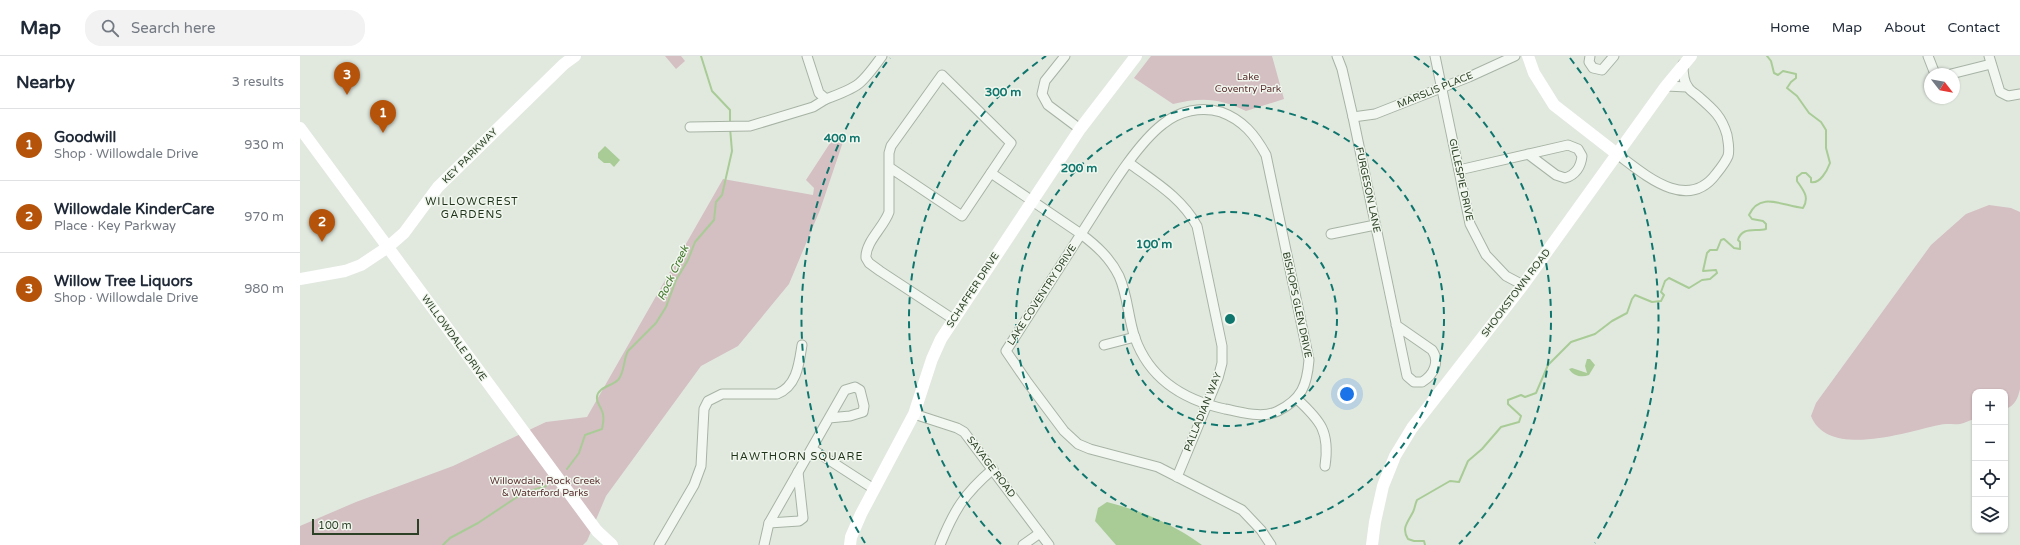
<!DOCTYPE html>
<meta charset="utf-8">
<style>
body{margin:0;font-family:"Varela Round",sans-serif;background:#f2f2f3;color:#1f2937}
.controls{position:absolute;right:12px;bottom:12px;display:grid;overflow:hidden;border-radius:8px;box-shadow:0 1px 3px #0004}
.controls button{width:36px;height:36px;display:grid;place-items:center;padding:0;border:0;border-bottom:1px solid #e0e1e3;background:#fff;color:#1f2937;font:20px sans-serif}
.compass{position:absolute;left:1624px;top:12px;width:36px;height:36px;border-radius:50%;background:#fff;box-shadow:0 1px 3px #0004;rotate:121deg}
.scale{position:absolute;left:12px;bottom:10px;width:107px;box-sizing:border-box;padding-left:4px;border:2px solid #2d4127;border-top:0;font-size:11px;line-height:14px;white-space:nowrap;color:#2d4127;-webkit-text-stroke:3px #f1f7ee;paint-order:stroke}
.you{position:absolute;left:1047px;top:338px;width:14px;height:14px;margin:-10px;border:3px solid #fff;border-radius:50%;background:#1a73e8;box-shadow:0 0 0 6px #1a73e833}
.badge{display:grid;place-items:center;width:26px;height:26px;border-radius:50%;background:#b45309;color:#fff;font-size:13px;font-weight:700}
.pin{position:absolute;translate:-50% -33px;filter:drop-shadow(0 1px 2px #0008)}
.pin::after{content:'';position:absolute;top:21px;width:14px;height:12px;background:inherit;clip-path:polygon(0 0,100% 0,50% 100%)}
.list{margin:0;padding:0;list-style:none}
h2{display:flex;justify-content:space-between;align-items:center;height:52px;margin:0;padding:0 16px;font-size:17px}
h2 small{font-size:13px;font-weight:400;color:#747a83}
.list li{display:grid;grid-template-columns:26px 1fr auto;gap:12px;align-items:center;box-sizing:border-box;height:72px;padding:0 16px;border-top:1px solid #e0e1e3}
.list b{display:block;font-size:15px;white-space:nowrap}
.list p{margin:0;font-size:13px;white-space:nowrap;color:#747a83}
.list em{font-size:13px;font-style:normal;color:#747a83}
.icon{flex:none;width:22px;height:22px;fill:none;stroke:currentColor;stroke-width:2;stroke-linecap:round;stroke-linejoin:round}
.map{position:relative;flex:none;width:1720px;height:489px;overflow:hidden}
header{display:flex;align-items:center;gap:24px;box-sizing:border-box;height:56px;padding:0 20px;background:#fff;border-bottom:1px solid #e0e1e3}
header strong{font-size:19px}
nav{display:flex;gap:22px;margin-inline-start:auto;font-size:14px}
.search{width:280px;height:36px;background:#f2f2f3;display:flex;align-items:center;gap:10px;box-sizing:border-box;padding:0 14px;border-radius:16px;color:#747a83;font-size:15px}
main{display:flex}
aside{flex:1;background:#fff}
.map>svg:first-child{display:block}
.green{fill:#d4bfc2}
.water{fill:#a9cc97}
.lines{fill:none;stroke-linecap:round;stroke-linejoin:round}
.stream{stroke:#a9cc97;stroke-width:2}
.street-casing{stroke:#a7b3a4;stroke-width:11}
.street{stroke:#f3f7f2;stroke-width:9}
.secondary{stroke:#fff;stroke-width:12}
.ring{fill:none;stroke:#0f766e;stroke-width:2;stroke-dasharray:7 5}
.labels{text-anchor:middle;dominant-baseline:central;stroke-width:3;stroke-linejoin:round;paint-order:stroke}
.park-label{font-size:10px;fill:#5e3335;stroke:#f1f7ee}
.street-label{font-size:10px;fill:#2d4127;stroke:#f1f7ee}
.neighbourhood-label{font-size:11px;letter-spacing:1px;fill:#1e3219;stroke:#f1f7ee}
.water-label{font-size:11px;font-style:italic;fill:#45782e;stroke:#f1f7ee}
.centre{fill:#0f766e;stroke:#f1f7ee;stroke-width:2}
.ring-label{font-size:12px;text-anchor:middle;font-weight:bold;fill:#0f766e;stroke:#f1f7ee;stroke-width:3;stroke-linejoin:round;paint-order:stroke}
</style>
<header>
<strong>Map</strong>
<div class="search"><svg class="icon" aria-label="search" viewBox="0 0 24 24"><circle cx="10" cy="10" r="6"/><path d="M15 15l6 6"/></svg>Search here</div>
<nav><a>Home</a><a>Map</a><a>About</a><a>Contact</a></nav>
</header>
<main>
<aside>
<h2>Nearby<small>3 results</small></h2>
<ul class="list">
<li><span class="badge">1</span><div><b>Goodwill</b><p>Shop · Willowdale Drive</p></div><em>930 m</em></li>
<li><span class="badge">2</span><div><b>Willowdale KinderCare</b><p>Place · Key Parkway</p></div><em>970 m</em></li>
<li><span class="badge">3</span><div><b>Willow Tree Liquors</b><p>Shop · Willowdale Drive</p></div><em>980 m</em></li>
</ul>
</aside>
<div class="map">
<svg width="1720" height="489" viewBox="0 0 1720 489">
<rect width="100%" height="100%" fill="#e1e9df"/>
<g class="green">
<path d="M365,0H381L385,5L376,13Z"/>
<path d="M851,0H972L984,43L946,55C919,42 902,41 873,48L834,22Z"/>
<path d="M536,78L545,80L520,154L489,228L438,290L401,310L306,440L287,485L283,489H0V470L56,446L153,410L246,366L287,361L423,123L513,139L514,132L506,124Z"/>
<path d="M1689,149L1711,152L1720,156V333C1718,342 1715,350 1705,353V336H1675V363C1670,364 1665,367 1660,368C1653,369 1646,367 1639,369C1606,376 1528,403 1511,360L1516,347L1631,189L1666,158Z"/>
</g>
<g class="water">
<path d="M305,90L320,104L314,111L310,107H304L298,102V97Z"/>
<path d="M1287,303H1290L1295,309L1289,319C1282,322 1273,320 1269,313L1272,312L1287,317L1285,310Z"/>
<path d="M807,446C842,455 873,468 902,489H816L795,465L798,452Z"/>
</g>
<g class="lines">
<g class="stream">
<path d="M401,0L412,35L430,54V68"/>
<path d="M267,413L279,397L285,379L302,373C303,367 305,361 302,355C300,349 296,347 297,341C298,331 312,330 318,324C325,316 323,304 328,295L356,267L366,251L376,224L388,204L395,186L414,164L416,146L422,139L432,95L430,72"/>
<path d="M143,489L150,482L178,467L223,437L246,430"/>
<path d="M1125,489L1124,485H1114L1108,483C1101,472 1108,466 1113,456C1115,452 1115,448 1117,444L1150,425L1159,426L1168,405L1182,393L1201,371L1219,366L1221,360L1208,348V344L1221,339L1225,341L1236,337L1248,309L1271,286L1295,278L1312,265L1327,257L1332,243L1335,239L1352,246L1361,245L1364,239L1361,236L1365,225L1369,222L1389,232L1402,224L1410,223L1417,217L1416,214L1403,215L1407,197L1410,194H1417L1421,184L1424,183L1434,192L1440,193V186L1438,184C1442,170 1455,176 1466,173V168L1463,165L1452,163L1449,159C1460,135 1483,150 1503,152C1510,141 1503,134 1497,125V121L1502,117H1506L1511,122V126C1520,128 1527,115 1530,107L1526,92V74L1521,66L1509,57L1497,40L1487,32L1491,26L1496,22V18L1483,15L1478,19L1474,17L1471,5L1467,0"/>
</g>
<g class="street-casing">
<g id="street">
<path d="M507,0L519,37L526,43C559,31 561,29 582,0"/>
<path d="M765,0L745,25L742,38L748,49L780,73"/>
<path d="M1037,0L1042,13L1053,61L1107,320L1114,326H1122C1134,319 1140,305 1132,294L1096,269"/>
<path d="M1135,0L1170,168L1186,199L1206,220L1223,229"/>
<path d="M1290,0L1289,6L1293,12L1302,14L1314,0"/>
<path d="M1628,0L1635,18"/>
<path d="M1689,0L1700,36L1708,40L1720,38"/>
<path d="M1651,18L1691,8"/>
<path d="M1366,30L1387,31"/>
<path d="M1053,61L1075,58L1169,21L1215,0"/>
<path d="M390,71L450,70L513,51L526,43"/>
<path d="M1317,98C1344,118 1387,157 1416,118C1420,113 1425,107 1428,100C1430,93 1428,86 1427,79C1422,61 1414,54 1399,41C1396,38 1390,35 1388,31C1383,25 1383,16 1383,8"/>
<path d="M829,107C855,126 882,142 897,170L922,290V307L918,322L877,421"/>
<path d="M589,111L662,160L711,87L642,19L591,90L589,97V156C584,171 565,186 566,202L569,207L580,215L653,263"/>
<path d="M1159,114L1268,89L1278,93L1282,100C1281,110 1276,119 1265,122L1256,119L1228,98"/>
<path d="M691,117L781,178C802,146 834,90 863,68C879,55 901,50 921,56C943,64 955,79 966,99L1009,304C1007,329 1002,343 978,355C962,363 942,356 925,353C884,344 850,324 835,282C828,262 828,240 819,220C810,202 797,190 781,178L706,295L728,327L764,375L778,388L790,393L858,411L942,454L961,474L971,489"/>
<path d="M1031,178L1075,169"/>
<path d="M804,289L835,281"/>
<path d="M997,343C1021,365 1030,376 1025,410"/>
<path d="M614,358L657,372L664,376L749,489"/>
<path d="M512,393L574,433"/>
<path d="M469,467L499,465L503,462L498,416"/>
<path d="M359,489L394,429L401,410L404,353L408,345L422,338H477C497,330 499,308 502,289"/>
<path d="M464,489L469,467L545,334L555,331L560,334L564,350L563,356L550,360L529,362"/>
<path d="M640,489C654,454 664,438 693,413"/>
<path d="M723,489L740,477"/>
</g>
</g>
<use href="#street" class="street"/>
<g class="secondary">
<path d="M1228,0L1234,17L1254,49L1317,98"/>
<path d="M0,72L297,475L312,489"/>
<path d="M0,223L45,215L61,209L88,191L104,177L138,131L264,8L275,0"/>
<path d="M550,489L551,481L561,458L614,358L632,303L641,283L780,73L836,0"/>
<path d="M1072,489L1075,466L1083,430L1095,400L1112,372L1223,229L1366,30L1391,0"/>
</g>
</g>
<g class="ring">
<circle cx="930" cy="263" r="107"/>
<circle cx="930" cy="263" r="214"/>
<path d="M701 488A321 321 0 0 1 746 0M1114 0A321 321 0 0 1 1159 488"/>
<path d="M565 487A428 428 0 0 1 590 2M1270 2A428 428 0 0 1 1295 487"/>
</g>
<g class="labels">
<g class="park-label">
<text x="948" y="21">Lake<tspan x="948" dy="12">Coventry Park</tspan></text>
<text x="245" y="425">Willowdale, Rock Creek<tspan x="245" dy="12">&amp; Waterford Parks</tspan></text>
</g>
<g class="street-label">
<text transform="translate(1135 34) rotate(-22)">MARSLIS PLACE</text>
<text transform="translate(170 100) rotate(-45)">KEY PARKWAY</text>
<text transform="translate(1161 124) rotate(78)">GILLESPIE DRIVE</text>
<text transform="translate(1068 134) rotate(78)">FURGESON LANE</text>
<text transform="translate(673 234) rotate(-57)">SCHAFFER DRIVE</text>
<text transform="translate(1216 237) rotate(-53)">SHOOKSTOWN ROAD</text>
<text transform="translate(742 239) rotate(-57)">LAKE COVENTRY DRIVE</text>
<text transform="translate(997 249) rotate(78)">BISHOPS GLEN DRIVE</text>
<text transform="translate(154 282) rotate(54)">WILLOWDALE DRIVE</text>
<text transform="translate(903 356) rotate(-68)">PALLADIAN WAY</text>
<text transform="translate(691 411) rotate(53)">SAVAGE ROAD</text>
</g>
<g class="neighbourhood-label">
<text x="172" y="145">WILLOWCREST<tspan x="172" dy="13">GARDENS</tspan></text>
<text x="497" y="400">HAWTHORN SQUARE</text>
</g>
<g class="water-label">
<text transform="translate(373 217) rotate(-65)">Rock Creek</text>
</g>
</g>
<circle cx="930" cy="263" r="6" class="centre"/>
<g class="ring-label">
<text x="703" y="40">300 m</text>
<text x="542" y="86">400 m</text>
<text x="779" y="116">200 m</text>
<text x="854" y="192">100 m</text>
</g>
</svg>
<div class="controls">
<button>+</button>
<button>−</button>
<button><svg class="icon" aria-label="locate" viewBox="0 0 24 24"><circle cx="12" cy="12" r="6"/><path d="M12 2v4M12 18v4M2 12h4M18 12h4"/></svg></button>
<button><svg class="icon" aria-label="layers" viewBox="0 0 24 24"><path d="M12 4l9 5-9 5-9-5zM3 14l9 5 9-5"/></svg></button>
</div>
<svg class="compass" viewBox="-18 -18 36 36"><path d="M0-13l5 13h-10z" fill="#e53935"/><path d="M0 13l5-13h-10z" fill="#747a83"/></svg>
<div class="scale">100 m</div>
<div class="you"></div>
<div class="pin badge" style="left:83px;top:77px">1</div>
<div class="pin badge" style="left:22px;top:186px">2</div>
<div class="pin badge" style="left:47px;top:39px">3</div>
</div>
</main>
